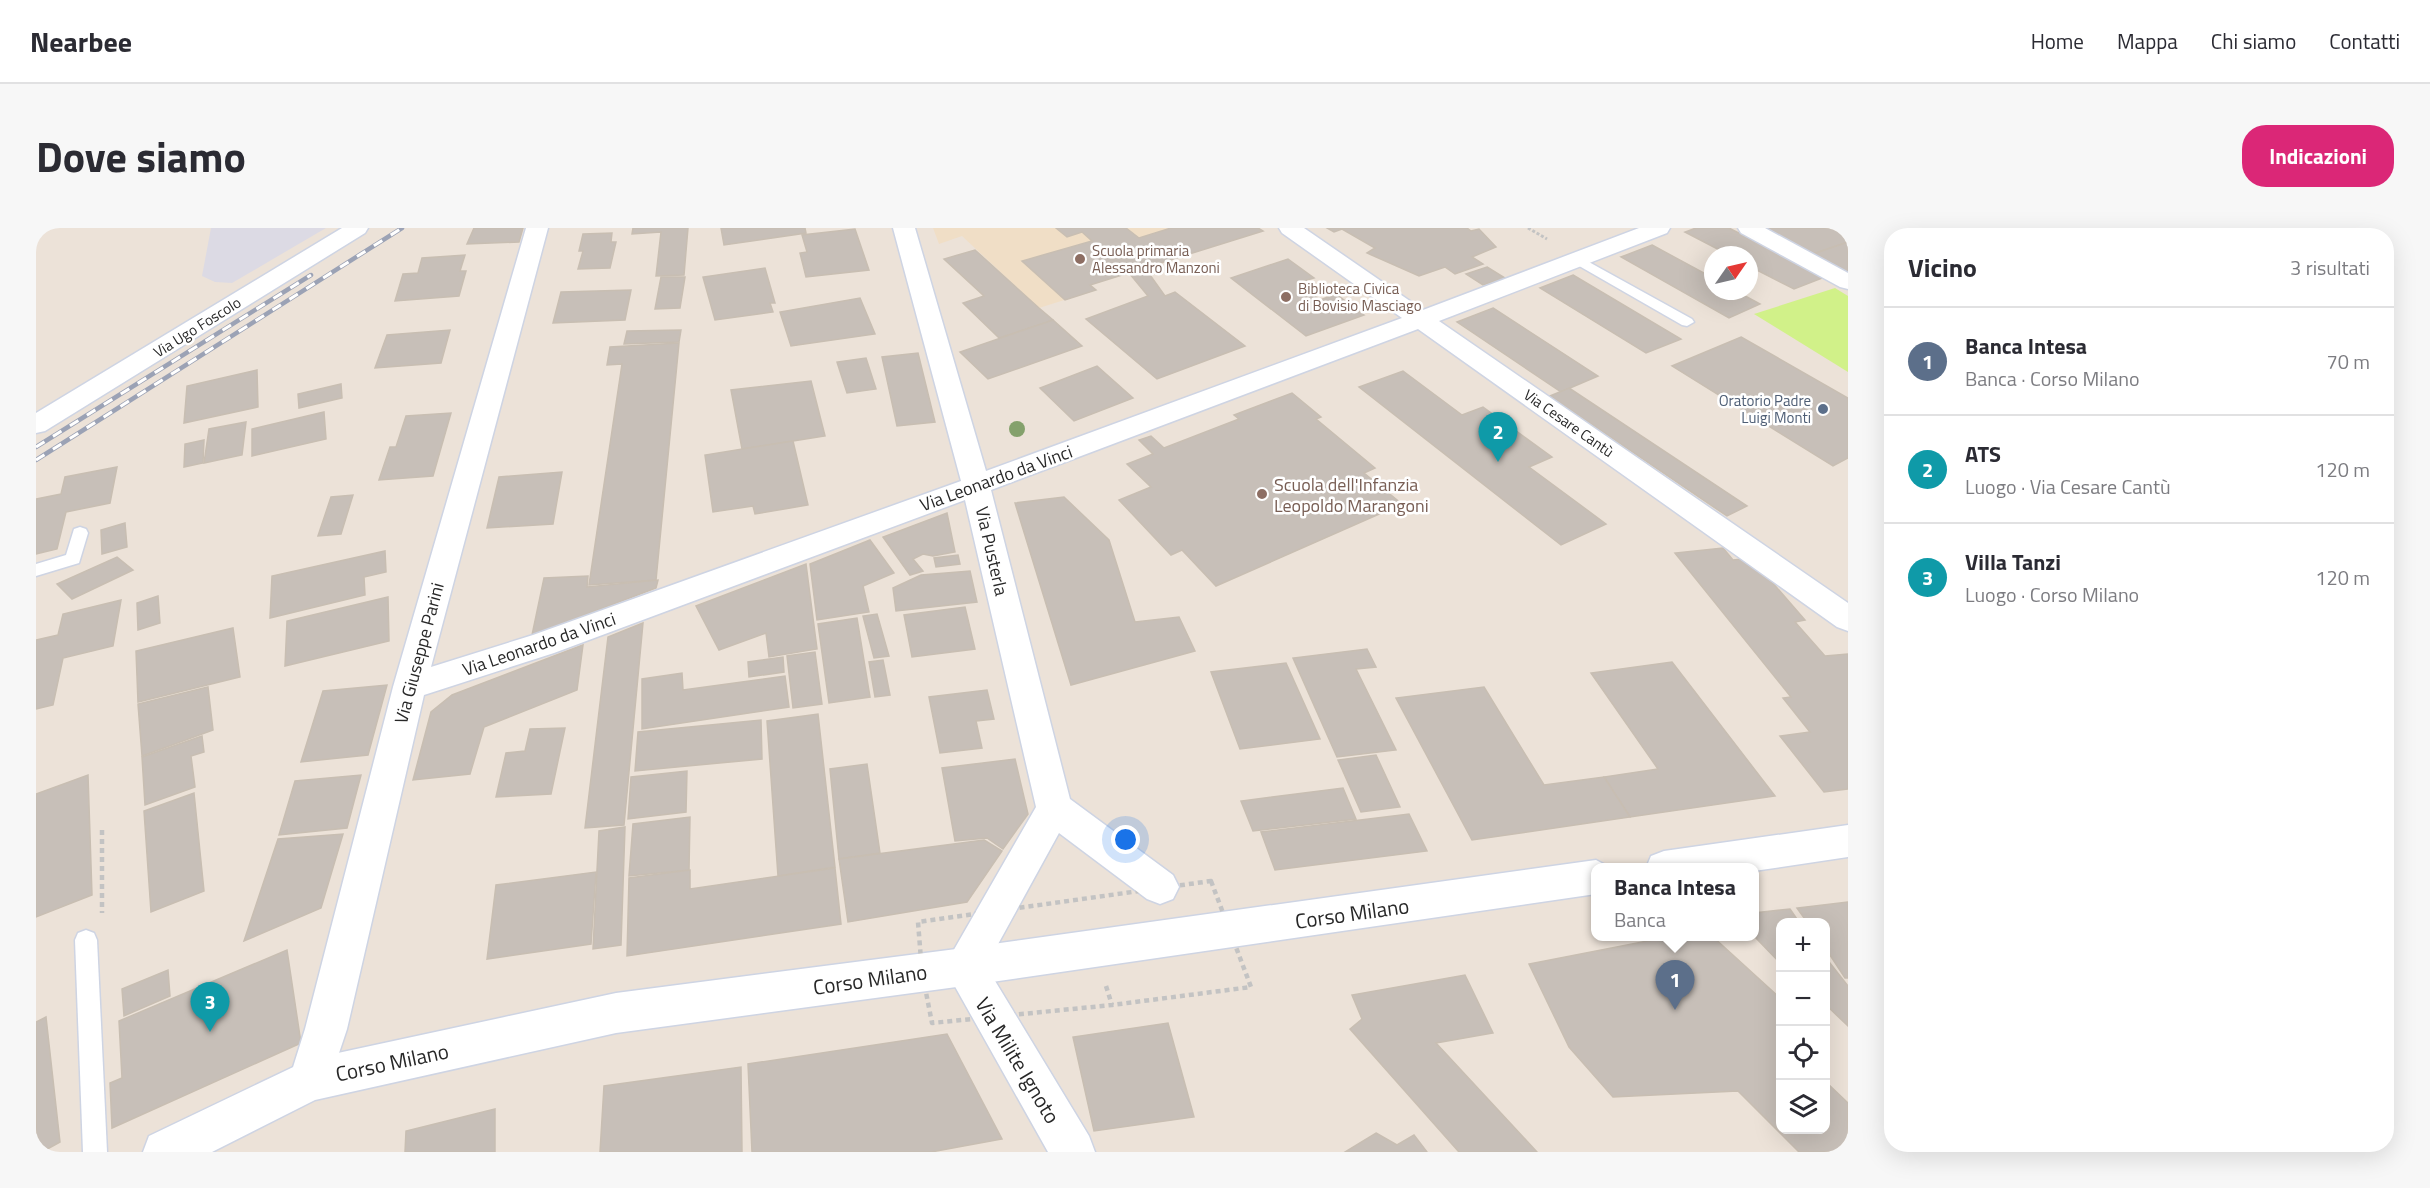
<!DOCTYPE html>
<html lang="it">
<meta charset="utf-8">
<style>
body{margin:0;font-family:"Titillium Web",sans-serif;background:#f7f7f7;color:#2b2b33}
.controls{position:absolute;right:18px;bottom:18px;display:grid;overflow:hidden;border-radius:12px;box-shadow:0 6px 24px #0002}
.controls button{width:54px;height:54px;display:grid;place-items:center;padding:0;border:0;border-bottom:2px solid #e1e1e2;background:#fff;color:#2b2b33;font:30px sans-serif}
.compass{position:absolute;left:1668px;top:18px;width:54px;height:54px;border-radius:50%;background:#fff;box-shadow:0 6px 24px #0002;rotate:56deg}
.you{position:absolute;left:1090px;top:612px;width:21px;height:21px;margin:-15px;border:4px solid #fff;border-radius:50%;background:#1a73e8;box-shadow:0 0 0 9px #1a73e833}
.badge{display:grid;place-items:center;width:39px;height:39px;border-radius:50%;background:#db2777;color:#fff;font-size:20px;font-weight:700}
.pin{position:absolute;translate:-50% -50px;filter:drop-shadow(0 2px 3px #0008)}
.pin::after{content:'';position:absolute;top:32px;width:21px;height:18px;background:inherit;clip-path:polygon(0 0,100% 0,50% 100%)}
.popup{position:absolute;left:1555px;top:635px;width:168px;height:78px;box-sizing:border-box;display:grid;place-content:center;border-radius:12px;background:#fff;filter:drop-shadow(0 2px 4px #0005);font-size:20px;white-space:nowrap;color:#7c7c81}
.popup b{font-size:22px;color:#2b2b33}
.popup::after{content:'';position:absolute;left:50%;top:100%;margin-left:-12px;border:12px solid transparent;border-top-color:#fff}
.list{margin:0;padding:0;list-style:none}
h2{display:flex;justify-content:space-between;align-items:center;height:78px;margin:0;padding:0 24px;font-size:26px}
h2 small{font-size:20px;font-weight:400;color:#7c7c81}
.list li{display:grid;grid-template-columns:39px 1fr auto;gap:18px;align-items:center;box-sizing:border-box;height:108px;padding:0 24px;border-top:2px solid #e1e1e2}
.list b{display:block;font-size:22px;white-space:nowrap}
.list p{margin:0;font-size:20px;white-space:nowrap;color:#7c7c81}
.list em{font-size:20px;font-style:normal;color:#7c7c81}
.icon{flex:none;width:33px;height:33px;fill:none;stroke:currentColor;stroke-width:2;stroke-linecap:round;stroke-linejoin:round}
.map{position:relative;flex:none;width:1812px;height:924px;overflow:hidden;border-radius:24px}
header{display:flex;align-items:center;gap:36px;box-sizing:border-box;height:84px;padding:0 30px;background:#fff;border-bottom:2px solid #e1e1e2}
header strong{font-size:28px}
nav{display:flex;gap:33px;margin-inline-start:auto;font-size:21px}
.intro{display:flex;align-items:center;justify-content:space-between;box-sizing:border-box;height:144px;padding:0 36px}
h1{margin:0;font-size:42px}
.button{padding:15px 27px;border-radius:24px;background:#db2777;color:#fff;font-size:21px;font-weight:700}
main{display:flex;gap:36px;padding:0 36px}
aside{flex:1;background:#fff;border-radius:24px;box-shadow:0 6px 24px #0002}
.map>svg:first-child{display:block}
.industrial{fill:#dcdae4}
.education{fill:#f0dec6}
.pitch{fill:#d1f189}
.building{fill:#c7bfb8;stroke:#c8beb2;stroke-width:1.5}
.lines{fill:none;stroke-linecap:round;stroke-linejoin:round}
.lane-casing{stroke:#ced4e3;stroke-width:3}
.street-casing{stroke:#ced4e3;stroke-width:3}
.secondary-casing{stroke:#ced4e3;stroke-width:3}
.path-far1{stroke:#c3c3c3;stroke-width:3;stroke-dasharray:3 2;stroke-linecap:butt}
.path{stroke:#c3c3c3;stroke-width:4.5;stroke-dasharray:5 4;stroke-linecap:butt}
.lane{fill:#fff;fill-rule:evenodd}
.street{fill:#fff;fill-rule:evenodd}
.secondary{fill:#fff;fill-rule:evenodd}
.rail-casing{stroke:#9ba2b5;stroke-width:4.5}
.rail{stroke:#fff;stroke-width:3;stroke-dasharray:10;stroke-linecap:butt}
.tree{fill:#84a16c}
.education-dot{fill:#8d6e63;stroke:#fff;stroke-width:2}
.service-dot{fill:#5c6f8a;stroke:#fff;stroke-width:2}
.labels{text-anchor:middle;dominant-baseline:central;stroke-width:5;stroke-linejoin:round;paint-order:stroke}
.far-education-label{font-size:15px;fill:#785e54;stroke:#fff;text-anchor:start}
.far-street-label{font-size:15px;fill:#282828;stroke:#fff}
.far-service-label{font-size:15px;fill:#4e5e75;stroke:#fff;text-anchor:end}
.street-label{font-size:18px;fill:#282828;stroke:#fff}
.education-label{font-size:18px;fill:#785e54;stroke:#fff;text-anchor:start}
.near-street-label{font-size:21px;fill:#282828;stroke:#fff}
</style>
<header>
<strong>Nearbee</strong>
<nav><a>Home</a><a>Mappa</a><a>Chi siamo</a><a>Contatti</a></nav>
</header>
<div class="intro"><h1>Dove siamo</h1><a class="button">Indicazioni</a></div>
<main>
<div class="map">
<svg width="1812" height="924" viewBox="0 0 1812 924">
<rect width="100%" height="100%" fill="#ece2d8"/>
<path class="industrial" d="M175,0H290L196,55L179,54L166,48Z"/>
<path class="education" d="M897,0H1222L1227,3L1055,57L1060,62L1003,80L926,8L903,16Z"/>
<path class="pitch" d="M1799,60L1812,68V144L1718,86Z"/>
<g class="building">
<path d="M438,0H487L483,14L431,16Z"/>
<path d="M597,0H652L648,47L620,48L625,4L596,6Z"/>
<path d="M685,0H769L770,5L688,17Z"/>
<path d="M1020,0H1090L1103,10L1135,0H1222L1227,3L1054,57L1060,62L1029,72L986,33L1056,13L1046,4L1031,9Z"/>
<path d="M1291,0H1431L1435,3L1443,1L1460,19L1436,29L1447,36L1419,46L1409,39L1383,48L1331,25L1339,20L1306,1L1298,4Z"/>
<path d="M1660,0H1693L1789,49L1758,61L1713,38V27H1693L1649,4Z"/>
<path d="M1727,0H1812V14L1777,26Z"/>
<path d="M819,1L833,42L770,49L764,25L771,24L766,7Z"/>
<path d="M576,5L575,14H580L574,40L542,41L547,23H543L547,6Z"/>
<path d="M1812,14V45L1777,26Z"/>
<path d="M1616,17L1677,50V63H1700L1724,76L1693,90L1585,29Z"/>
<path d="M939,22L1003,80L1017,92L963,110L927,75L948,68L908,31Z"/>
<path d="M429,27L424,43H430L423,68L359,73L367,46L382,45L386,30Z"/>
<path d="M1252,31L1278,50L1261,55L1284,72L1300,66L1328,87L1270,108L1195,50Z"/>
<path d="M1451,39L1469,50L1447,57L1430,46Z"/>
<path d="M729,40L739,75H734L737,84L679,92L667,49Z"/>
<path d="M1109,40L1129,68L1139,64L1209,118L1121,151L1050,91L1112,68L1093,45Z"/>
<path d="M1537,47L1645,111L1610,125L1504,60Z"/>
<path d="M625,49H649L644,80L619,81Z"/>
<path d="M595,62L589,92L517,95L525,64Z"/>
<path d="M824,70L839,106L755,118L744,84Z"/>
<path d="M1457,80L1562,148L1525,164L1421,94Z"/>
<path d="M1017,92L1046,118L952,151L924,124Z"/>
<path d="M414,102L405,135L339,140L351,107Z"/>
<path d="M645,102L643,114L588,116L591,103Z"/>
<path d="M1705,109L1812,170V230L1797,238L1636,138Z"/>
<path d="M643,115L620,352L553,357L586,136L571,137L574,119Z"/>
<path d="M882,125L899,194L861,198L846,129Z"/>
<path d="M830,130L840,161L811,165L801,134Z"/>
<path d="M1061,138L1097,170L1038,193L1004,160Z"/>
<path d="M221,142L222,179L148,195L151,158Z"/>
<path d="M1367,143L1426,187L1447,179L1516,229L1493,239L1570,296L1525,317L1323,159Z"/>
<path d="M775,153L789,208L706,221L695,162Z"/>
<path d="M305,156L306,170L263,180L262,166Z"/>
<path d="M1533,160L1711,278L1691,288L1514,168Z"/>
<path d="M1256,165L1285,189L1280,191L1339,240L1328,245L1366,276L1180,358L1146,322L1135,327L1083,272L1115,259L1091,236L1117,226L1103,212L1115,208L1128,220L1203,191L1198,187Z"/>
<path d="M288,184L290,211L216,228V201Z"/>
<path d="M415,185L397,248L343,252L354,219H360L370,188Z"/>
<path d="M210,194L206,227L168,235L173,201Z"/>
<path d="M168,212L167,235L148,239L149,216Z"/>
<path d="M757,213L772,277L719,286L717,278L677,284L669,227Z"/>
<path d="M81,239L74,275L30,284L21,321L0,326V271L25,266L29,249Z"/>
<path d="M526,244L517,296L451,300L463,249Z"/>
<path d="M317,267L305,306L282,308L295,269Z"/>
<path d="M1028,269L1073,312L1099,394L1143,389L1159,423L1035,457L979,275Z"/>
<path d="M911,285L919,324L897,328L887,326L877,331L887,343L874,347L847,309Z"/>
<path d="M89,295L91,319L66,326L65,302Z"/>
<path d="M834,312L858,345L827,358L833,384L781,392L774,336Z"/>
<path d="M1687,320L1697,332L1715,330L1769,392L1759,394L1789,428L1812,426V561L1788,564L1744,508L1774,504L1747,470L1755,469L1639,325Z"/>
<path d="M349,323L350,344L328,349L329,367L234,390L236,348Z"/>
<path d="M922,327L924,336L900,339L898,330Z"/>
<path d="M81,329L97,342L36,371L21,356Z"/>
<path d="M770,336L781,421L733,429L730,405L683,422L660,378Z"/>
<path d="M934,343L941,374L860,383L857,360L885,347Z"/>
<path d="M552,348L551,359L622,352L620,360L496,407L508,350Z"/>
<path d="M122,368L124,395L102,402L101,375Z"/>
<path d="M352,369L353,413L249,438L251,393Z"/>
<path d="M85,372L77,418L27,430L17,477L0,481V412L22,407L27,386Z"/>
<path d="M929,379L939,421L876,429L868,387Z"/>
<path d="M841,386L853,428L838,430L827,388Z"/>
<path d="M821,390L834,469L793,475L782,396Z"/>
<path d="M607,395L588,597L549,600L572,409Z"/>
<path d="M197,400L204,449L102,474L100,423Z"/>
<path d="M547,417L541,462L448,499L434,546L377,552L395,484L416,467Z"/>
<path d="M1331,421L1340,439L1320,441L1360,522L1301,529L1257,430Z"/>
<path d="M779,424L786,476L757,480L751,428Z"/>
<path d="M747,429L748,444L713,449L712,434Z"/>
<path d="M847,432L854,467L839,469L833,434Z"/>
<path d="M1636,434L1739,568L1594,589L1568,549L1622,541L1555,445Z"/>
<path d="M1250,435L1284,511L1204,521L1175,444Z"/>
<path d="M646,445L647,462L749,448L753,479L606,501V451Z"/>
<path d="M351,457L332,527L265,534L287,463Z"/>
<path d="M172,459L177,502L106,528L102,476Z"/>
<path d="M1448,459L1508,557L1568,549L1594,589L1436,612L1360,470Z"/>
<path d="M951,462L958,491L940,493L946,520L904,525L893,469Z"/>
<path d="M782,486L799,639L742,648L731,493Z"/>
<path d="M725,492L726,531L599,543L602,504Z"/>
<path d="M529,500L515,566L460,569L470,525L489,523L494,501Z"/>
<path d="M166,508L168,524L155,528L159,559L109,577L106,529Z"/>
<path d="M1340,527L1364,579L1325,584L1302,532Z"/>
<path d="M979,531L992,586L967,621L951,610L919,613L906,540Z"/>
<path d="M831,536L844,625L803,631L794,541Z"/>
<path d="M651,543L650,584L592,591L595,549Z"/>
<path d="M52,547L56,667L0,689V566Z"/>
<path d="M325,547L311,600L243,607L259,553Z"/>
<path d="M1307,560L1320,591L1217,603L1205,573Z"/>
<path d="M158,565L168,663L115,684L108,583Z"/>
<path d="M1373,586L1391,623L1239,642L1225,604Z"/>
<path d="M654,589L653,642L593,648L597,596Z"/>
<path d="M589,599L585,717L557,721L563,603Z"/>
<path d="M307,606L285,680L208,713L242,611Z"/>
<path d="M948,612L966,623L931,674L812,694L803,631Z"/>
<path d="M799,640L805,696L591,728L593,650L654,642V661Z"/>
<path d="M560,644L555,716L451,731L460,657Z"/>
<path d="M1812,674V750H1809L1790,721V694H1771L1761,680Z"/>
<path d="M1754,681L1763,694H1744V735L1718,708V685Z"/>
<path d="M1637,708H1676L1744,770V902H1790V854L1812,875V924H1763L1702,863L1577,869L1533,819L1493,736Z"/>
<path d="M251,722L265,815L76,900L74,855L86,850L83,793Z"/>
<path d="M1790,730L1812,758V798L1790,777Z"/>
<path d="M132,742L134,768L88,788L86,761Z"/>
<path d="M1429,747L1457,805L1400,815L1501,924H1423L1314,801L1326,791L1316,767Z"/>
<path d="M10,789L24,914L6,924H0V794Z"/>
<path d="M1132,795L1158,889L1058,903L1037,809Z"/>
<path d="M911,806L966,911L895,924H716L712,836Z"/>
<path d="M705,839L706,924H564L568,858Z"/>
<path d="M459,881V924H369L370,903Z"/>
<path d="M1340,905L1361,917L1378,907L1391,924H1309Z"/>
</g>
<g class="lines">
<g class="lane-casing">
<g id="lane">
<path d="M1542,28L1656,91L1658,94L1651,98L1646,97L1538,35L1536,32Z"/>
<path d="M44,299L50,301L52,305L43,335L0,348V336L30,327L38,301Z"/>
<path d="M50,702L58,705L61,712L71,924H47L39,712L42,705Z"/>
</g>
</g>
<g class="street-casing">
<g id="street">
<path d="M490,0H512L395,439L497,407L925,253L857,0H879L950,243L1366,90L1246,5L1243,0H1268L1387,82L1603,0H1634L1631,5L1403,93L1812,375V403L1801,399L1382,101L955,262L1034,571L1137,647L1143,659L1137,671L1124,676L1111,671L1023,605L950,738L1053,908L1059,924H1012L908,739L1000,579L929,272L518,425L388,467L311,801L289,867L274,873L259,867L253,852L269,801L357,459Z"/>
<path d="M1702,0H1729L1812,45V61L1804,59L1705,5Z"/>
</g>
</g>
<g class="secondary-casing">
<g id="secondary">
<path d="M306,0H332L329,5L9,203L0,205V185Z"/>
<path d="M1812,597V629L1718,643V640H1610L1615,628L1628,623Z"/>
<path d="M1560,632L1575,640H1560V666L928,758L580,805L279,872L176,924H107L113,908L274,831L580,765L928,720Z"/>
</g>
</g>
<path class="path-far1" d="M1492,0L1511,11"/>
<g class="path">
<path d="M66,602V685"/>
<path d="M1175,653L1215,759L1076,777L896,795L886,744L882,694Z"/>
<path d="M1070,758L1076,777"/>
</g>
<use href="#lane" class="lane"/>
<use href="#street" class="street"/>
<use href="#secondary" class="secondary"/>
<g class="rail-casing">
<g id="rail">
<path d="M0,219L275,47"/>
<path d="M0,232L366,0"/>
</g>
</g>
<use href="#rail" class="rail"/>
</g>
<circle class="tree" cx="981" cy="201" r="8"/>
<g class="education-dot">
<circle cx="1044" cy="31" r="6"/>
<circle cx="1250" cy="69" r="6"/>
<circle cx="1226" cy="266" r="6"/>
</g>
<circle class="service-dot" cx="1787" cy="181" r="6"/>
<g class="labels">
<g class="far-education-label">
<text x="1056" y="22">Scuola primaria<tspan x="1056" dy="17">Alessandro Manzoni</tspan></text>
<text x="1262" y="60">Biblioteca Civica<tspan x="1262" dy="17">di Bovisio Masciago</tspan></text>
</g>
<g class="far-street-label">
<text transform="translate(161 99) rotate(-32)">Via Ugo Foscolo</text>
<text transform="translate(1533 195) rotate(35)">Via Cesare Cantù</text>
</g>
<g class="far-service-label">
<text x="1775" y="172">Oratorio Padre<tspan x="1775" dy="17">Luigi Monti</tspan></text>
</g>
<g class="street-label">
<text transform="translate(960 250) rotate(-20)">Via Leonardo da Vinci</text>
<text transform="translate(956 323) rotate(77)">Via Pusterla</text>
<text transform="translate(503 416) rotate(-19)">Via Leonardo da Vinci</text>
<text transform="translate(383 425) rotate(-75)">Via Giuseppe Parini</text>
</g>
<g class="education-label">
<text x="1238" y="256">Scuola dell'Infanzia<tspan x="1238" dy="21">Leopoldo Marangoni</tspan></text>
</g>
<g class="near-street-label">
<text transform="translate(1316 685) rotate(-8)">Corso Milano</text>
<text transform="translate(834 751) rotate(-8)">Corso Milano</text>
<text transform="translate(982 832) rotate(59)">Via Milite Ignoto</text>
<text transform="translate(356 834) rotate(-12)">Corso Milano</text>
</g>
</g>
</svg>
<div class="controls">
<button>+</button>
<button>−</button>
<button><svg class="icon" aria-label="locate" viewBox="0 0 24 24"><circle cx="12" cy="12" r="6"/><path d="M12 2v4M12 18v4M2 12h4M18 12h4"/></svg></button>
<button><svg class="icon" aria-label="layers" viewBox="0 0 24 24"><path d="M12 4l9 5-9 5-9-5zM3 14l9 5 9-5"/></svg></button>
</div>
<svg class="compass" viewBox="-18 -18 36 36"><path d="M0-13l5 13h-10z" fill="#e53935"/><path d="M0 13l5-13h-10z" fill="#7c7c81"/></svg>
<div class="you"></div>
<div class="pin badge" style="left:1639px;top:782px;background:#5c6f8a">1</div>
<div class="popup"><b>Banca Intesa</b>Banca</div>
<div class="pin badge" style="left:1462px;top:234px;background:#0f9aa8">2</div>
<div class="pin badge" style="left:174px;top:804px;background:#0f9aa8">3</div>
</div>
<aside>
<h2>Vicino<small>3 risultati</small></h2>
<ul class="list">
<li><span class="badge" style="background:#5c6f8a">1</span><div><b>Banca Intesa</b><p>Banca · Corso Milano</p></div><em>70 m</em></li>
<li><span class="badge" style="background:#0f9aa8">2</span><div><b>ATS</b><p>Luogo · Via Cesare Cantù</p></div><em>120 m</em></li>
<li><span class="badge" style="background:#0f9aa8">3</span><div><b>Villa Tanzi</b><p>Luogo · Corso Milano</p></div><em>120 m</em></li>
</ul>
</aside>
</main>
